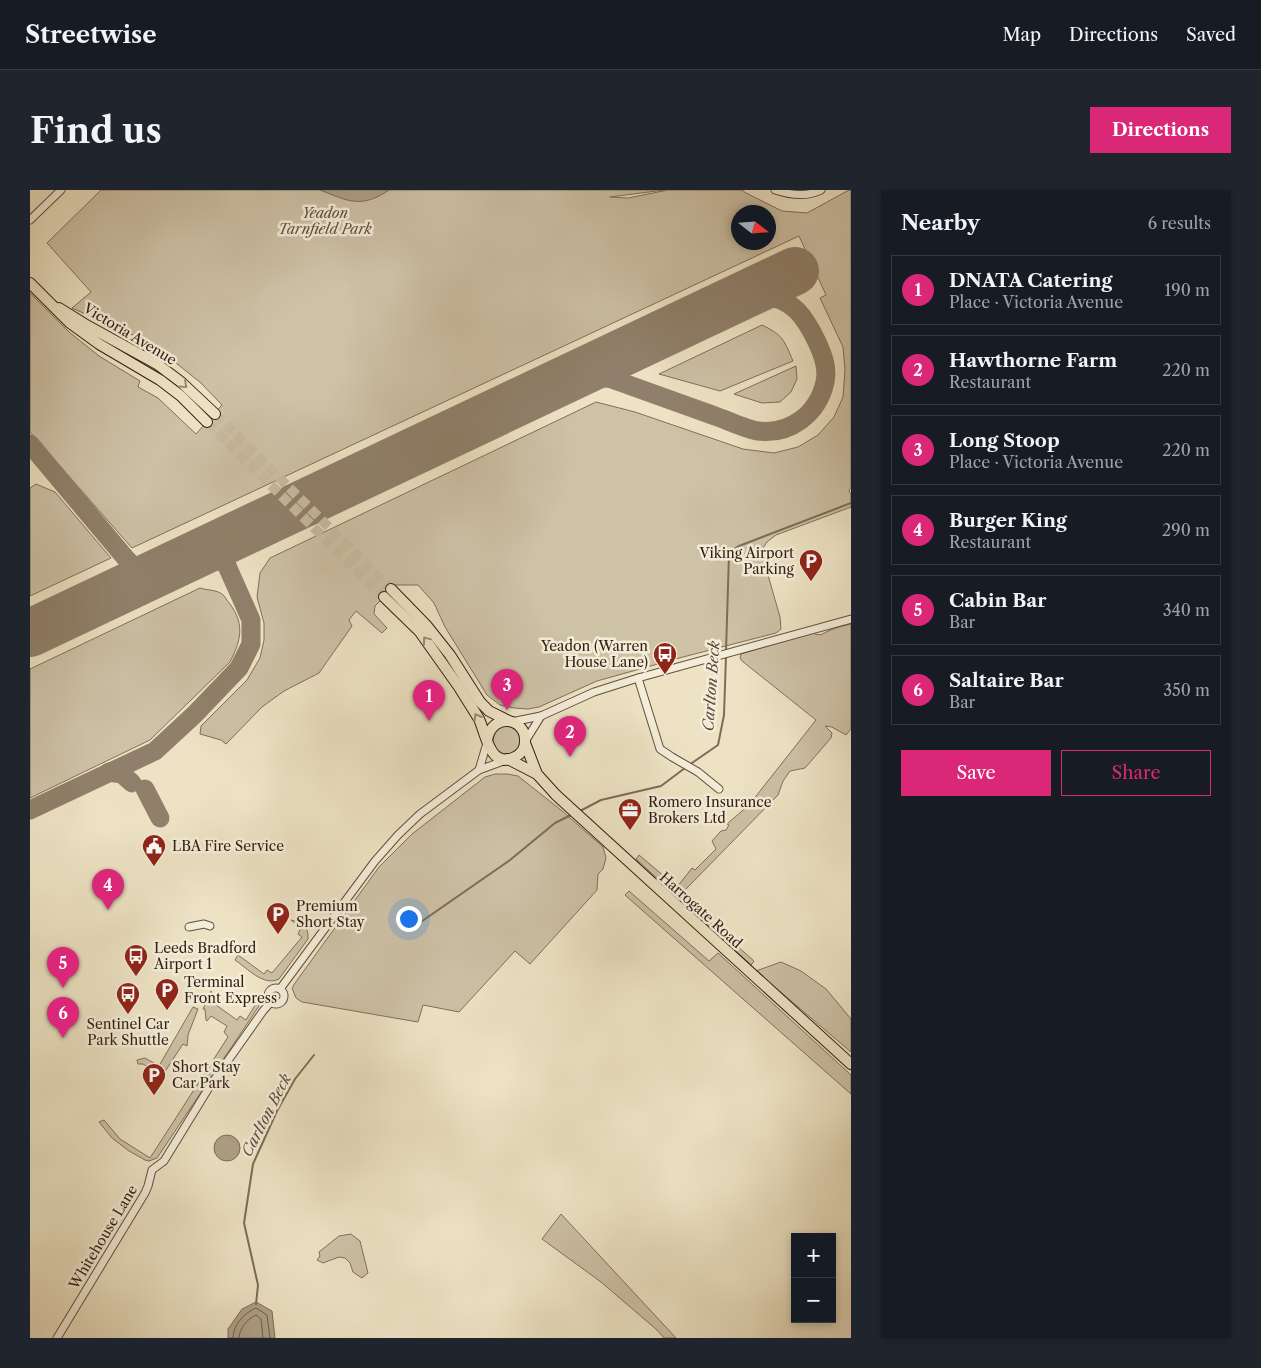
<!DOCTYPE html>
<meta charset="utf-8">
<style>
body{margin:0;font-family:"Libre Caslon Text",serif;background:#20242c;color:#f1f3f6}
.controls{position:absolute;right:15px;bottom:15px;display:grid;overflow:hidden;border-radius:0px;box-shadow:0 2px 8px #0003}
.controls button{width:45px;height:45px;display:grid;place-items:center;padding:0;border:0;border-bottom:1px solid #363941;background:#171b24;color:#f1f3f6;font:25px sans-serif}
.compass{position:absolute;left:701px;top:15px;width:45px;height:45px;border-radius:50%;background:#171b24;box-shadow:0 2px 8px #0003;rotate:107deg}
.you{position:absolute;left:378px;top:728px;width:18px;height:18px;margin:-12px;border:4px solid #fff;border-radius:50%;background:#1a73e8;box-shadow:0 0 0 8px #1a73e833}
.badge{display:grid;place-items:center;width:32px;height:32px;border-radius:50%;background:#db2777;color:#fff;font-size:16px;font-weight:700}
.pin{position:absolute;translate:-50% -41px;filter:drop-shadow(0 1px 2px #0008)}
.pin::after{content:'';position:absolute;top:26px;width:18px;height:15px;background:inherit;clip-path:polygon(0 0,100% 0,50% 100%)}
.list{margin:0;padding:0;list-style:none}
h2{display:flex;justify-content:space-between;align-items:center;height:65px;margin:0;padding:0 20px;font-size:21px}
h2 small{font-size:16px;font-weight:400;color:#9ea1a6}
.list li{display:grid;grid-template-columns:32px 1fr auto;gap:15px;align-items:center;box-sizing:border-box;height:70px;margin:0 10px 10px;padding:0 10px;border:1px solid #363941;border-radius:0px}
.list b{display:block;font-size:19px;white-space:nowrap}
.list p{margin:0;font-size:16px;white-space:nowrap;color:#9ea1a6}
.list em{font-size:16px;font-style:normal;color:#9ea1a6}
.actions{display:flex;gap:10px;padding:15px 20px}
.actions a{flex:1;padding:11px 0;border:1px solid #db2777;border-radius:0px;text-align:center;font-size:18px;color:#db2777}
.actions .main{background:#db2777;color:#fff}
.map{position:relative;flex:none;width:821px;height:1148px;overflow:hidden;border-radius:0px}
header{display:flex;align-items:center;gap:30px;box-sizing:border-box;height:70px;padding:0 25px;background:#171b24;border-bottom:1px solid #363941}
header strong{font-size:24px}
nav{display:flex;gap:28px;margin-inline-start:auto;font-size:18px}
.intro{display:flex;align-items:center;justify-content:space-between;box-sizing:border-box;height:120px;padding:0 30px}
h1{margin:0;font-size:35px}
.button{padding:12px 22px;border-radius:0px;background:#db2777;color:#fff;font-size:18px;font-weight:700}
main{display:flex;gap:30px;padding:0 30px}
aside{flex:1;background:#171b24;border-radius:0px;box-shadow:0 2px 8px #0003}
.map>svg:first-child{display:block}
.green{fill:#cdc1a6;stroke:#806f5c;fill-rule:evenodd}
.water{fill:#aea087;stroke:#7d6c58}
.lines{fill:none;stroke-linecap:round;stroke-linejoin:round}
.shore{stroke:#705e4c;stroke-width:1}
.stream{stroke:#7d6c58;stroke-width:2}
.taxiway{stroke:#90806b;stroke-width:19}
.runway{stroke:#90806b;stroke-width:48}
.highway-tunnel{stroke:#c8bba0;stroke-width:10;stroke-dasharray:10 5;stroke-linecap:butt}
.minor-casing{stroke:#624e3e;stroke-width:9}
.highway-casing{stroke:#331d12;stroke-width:12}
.minor{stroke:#f3edd9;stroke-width:7}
.highway{stroke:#ede3c4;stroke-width:10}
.oneway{stroke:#998a74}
.labels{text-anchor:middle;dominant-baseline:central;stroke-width:5;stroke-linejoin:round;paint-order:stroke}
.park-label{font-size:14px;font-style:italic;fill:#614e3e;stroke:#f3edd9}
.street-label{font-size:14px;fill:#331d12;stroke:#f3edd9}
.poi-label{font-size:14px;fill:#331d12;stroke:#f3edd9;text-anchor:start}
.water-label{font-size:15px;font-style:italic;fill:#5e4b3b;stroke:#f3edd9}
</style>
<header>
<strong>Streetwise</strong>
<nav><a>Map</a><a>Directions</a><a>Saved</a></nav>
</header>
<div class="intro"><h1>Find us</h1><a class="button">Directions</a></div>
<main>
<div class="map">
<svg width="821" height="1148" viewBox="0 0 821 1148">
<rect width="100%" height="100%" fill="#ede3c4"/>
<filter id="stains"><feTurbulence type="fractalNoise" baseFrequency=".004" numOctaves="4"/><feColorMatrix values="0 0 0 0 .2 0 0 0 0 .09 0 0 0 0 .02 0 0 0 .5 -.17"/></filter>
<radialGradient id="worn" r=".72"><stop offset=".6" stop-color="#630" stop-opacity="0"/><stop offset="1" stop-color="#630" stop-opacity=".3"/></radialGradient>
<g class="green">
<path d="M71,0H634L580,7L598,8L638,0H712L716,3L752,21L777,23L819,0H821V298L819,300L821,305V317L746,345L737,352L733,358L735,362L732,364L750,427L751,439L746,443L653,467L567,491L509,517L498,519L484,518L470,515L457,505L415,437L404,413L388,395H366L345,416L344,424L357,438L352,443L326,421L319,430L322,436L289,483L254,501L232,517L196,554L191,550L170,544L171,536L217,490L230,468L234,450V433L227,407L230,383L240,368L566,212L605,222L713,259L744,263L768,257L788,245L804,227L813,207L815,180L813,157L790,108L796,105L769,46L102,358L0,242V103L39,142L69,166L110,191L108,197L128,208L166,244L192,215L171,193L141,169L116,151L42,118L61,102L17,53ZM708,22H738V52H708Z"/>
<path d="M732,135C753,145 754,150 763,171L690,201L629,184Z"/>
<path d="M766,176L767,189L761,202L750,212L732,213L704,204Z"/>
<path d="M6,294L25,302L81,368L0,406V298Z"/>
<path d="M170,398C176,400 187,400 192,404C195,406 197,411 200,414C215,435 211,450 200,472L120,550L0,608V479Z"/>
<path d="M821,434V539L816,545L802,537L795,536L802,543L801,548L775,578L760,581L753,591L748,605L655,700L662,716L724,771L721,775L606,669L609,665L647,697L662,678L665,680L686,659L682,651L691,641L696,640L699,635L697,634L719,615L786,530L712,471L710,468L711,464L782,443C793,447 792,443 801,440C807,437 814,436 821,434Z"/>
<circle cx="477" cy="550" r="14"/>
<path d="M465,584H477L488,586L531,620L573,657L576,668L573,679L568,684L567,700L500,774L485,761L429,822L393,815L388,832L272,812L266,808L262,798L265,793L349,677L382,644L455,587Z"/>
<path d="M599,701L679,771L688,763L821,885V904L596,706L595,705Z"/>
<path d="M261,730C272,733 279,736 278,749L249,789C234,797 217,778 205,770L208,765L234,784L237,780L242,783L272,747L268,744L271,738Z"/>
<path d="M751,772L771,781L796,799L821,829V862L726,781Z"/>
<path d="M181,801L183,805L179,810L207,830L210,826L216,830L227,812L229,816L127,968L119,971L115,970L99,961L82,948L69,932L74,930L90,949L120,968L198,847L194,842L197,836L181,826L177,831L176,830L175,819H173Z"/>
<path d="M163,817L168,819L158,845L157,856L153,854L132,886L113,874H108L107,870L115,868L129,876Z"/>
<path d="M531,1024L646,1148H634L627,1140L571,1092L512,1049Z"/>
<path d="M321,1044L330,1051L338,1083L332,1088L323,1082L320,1073L315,1068L309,1067L293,1073L287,1070L290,1066L289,1062L309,1046Z"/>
</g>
<g class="water">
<path d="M290,0H359C331,19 318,11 290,0Z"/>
<circle cx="197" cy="958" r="13"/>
<path d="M226,1112L242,1121L245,1148H198V1139L212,1119Z"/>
</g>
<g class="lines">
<g class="shore">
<path d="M203,1148C203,1135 214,1123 226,1118L237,1125L240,1148"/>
<path d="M209,1148C209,1139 217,1129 226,1125L231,1129L233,1148"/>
</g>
<g class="stream">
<path d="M696,461L699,364L703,360L709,356L821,313"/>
<path d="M659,575L688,555L694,525L696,466"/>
<path d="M550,621L571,610L631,596L655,578"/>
<path d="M385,736L480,670L525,633L541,625"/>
<path d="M226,1114L228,1095L214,1033L223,974L247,921L265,889L284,865"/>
</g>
<g class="taxiway">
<path d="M522,196C542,189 561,185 582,189C616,201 651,214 685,226C697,230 718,240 728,241C760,245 788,224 795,192C798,178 793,165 787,152C775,127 763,108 733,106C721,105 710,109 699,112"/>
<path d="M0,254L98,371"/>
<path d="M167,365C182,362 187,365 197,376C194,360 197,353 211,343"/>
<path d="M75,408C91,397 101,393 98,371C113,386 119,383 139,378"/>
<path d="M79,582L92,584L102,593"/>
<path d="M115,599L130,628"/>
<path d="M0,620L125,561L165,524L209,478L221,454V430L197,376"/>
</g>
<path class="runway" d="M0,443L765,81"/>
<g class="highway-tunnel">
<path d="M185,224L361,399"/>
<path d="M177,232L354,407"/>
</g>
<g class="minor-casing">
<g id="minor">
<path d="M745,0C760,5 777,7 791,0"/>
<path d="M0,30L31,0"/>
<path d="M608,488L630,559L642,567L668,582L689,599"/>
<path d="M481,532L511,526L564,502L608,488L821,429"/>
<path d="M496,550L511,526"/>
<path d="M449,580L457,553"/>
<path d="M159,737L174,734L180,736"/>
<circle cx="246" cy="806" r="8"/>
<path d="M250,799L345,671L368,645L390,624L449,580L476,570"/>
<path d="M27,1148L115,1003L118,996L122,980L134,971L180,896L233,821L240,813"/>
</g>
</g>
<g class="highway-casing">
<g id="highway">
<path d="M0,93L40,133L69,154L130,190L151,206L177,232"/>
<path d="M29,118L58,136L127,174L151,192L185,224"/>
<path d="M361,399L397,436L420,465L450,512L459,521L479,531"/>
<path d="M354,407L390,442L429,497L449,529C456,544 460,580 485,567C491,564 495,558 495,552C497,528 462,521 457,550"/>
<path d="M495,553L507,584L526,605L821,874"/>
<path d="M478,569L507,584"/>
</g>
</g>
<use href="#minor" class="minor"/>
<use href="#highway" class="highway"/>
</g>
<defs><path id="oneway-chevron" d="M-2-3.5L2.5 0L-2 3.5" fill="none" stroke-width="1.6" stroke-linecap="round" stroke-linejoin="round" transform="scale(1.25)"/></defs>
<g class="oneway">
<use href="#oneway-chevron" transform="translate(154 195) rotate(42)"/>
<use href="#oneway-chevron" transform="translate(396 450) rotate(-127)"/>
<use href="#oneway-chevron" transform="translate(447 527) rotate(-119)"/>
</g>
<defs>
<g id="parking-pin" transform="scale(1.25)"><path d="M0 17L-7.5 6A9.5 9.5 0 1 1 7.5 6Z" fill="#8f2418" stroke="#f3edd9"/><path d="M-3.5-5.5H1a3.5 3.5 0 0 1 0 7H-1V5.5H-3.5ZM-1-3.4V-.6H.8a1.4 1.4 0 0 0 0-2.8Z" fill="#fff"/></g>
<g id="bus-pin" transform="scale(1.25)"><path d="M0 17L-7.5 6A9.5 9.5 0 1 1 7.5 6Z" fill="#8f2418" stroke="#f3edd9"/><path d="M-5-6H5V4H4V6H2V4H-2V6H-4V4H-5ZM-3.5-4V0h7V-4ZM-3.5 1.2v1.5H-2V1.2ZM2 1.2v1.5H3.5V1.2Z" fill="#fff"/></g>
<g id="office-pin" transform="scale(1.25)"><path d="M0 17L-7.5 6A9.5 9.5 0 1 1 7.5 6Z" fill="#8f2418" stroke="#f3edd9"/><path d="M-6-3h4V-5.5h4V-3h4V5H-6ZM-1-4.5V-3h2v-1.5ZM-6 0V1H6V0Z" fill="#fff"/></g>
<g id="civic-pin" transform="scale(1.25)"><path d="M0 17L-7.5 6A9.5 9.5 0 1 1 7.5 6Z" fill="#8f2418" stroke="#f3edd9"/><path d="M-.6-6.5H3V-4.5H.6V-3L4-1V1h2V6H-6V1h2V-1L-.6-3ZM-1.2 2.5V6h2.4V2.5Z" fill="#fff"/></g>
</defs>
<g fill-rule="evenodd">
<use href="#parking-pin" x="781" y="371"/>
<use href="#bus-pin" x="635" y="464"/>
<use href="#office-pin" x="600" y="620"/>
<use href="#civic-pin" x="124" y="656"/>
<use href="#parking-pin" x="248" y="724"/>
<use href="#bus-pin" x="106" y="766"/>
<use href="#parking-pin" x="137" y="800"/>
<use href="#bus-pin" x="98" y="804"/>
<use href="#parking-pin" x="124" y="885"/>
</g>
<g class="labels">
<g class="park-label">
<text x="295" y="23">Yeadon<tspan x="295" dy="16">Tarnfield Park</tspan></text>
</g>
<g class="street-label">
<text transform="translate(100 144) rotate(31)">Victoria Avenue</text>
<text transform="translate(671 720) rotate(42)">Harrogate Road</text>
<text transform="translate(73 1047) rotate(-59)">Whitehouse Lane</text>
</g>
<g class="poi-label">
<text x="764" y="363" text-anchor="end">Viking Airport<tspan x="764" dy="16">Parking</tspan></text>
<text x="618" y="456" text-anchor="end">Yeadon (Warren<tspan x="618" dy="16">House Lane)</tspan></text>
<text x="618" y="612">Romero Insurance<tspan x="618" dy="16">Brokers Ltd</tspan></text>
<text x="142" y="656">LBA Fire Service</text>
<text x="266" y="716">Premium<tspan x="266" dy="16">Short Stay</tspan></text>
<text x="124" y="758">Leeds Bradford<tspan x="124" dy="16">Airport 1</tspan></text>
<text x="154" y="792">Terminal<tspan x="154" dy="16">Front Express</tspan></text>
<text x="98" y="834" text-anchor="middle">Sentinel Car<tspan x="98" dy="16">Park Shuttle</tspan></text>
<text x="142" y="877">Short Stay<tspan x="142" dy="16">Car Park</tspan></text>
</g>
<g class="water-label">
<text transform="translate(681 496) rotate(-86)">Carlton Beck</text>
<text transform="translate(236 925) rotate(-63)">Carlton Beck</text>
</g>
</g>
<rect width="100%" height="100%" filter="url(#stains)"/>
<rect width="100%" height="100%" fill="url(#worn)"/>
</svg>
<div class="controls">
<button>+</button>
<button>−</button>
</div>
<svg class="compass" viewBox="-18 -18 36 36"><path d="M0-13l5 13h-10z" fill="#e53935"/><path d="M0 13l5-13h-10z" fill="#9ea1a6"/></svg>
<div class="you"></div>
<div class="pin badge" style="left:399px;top:531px">1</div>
<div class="pin badge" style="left:540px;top:567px">2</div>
<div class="pin badge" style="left:477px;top:520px">3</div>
<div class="pin badge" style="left:78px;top:720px">4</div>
<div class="pin badge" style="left:33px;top:798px">5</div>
<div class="pin badge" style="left:33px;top:848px">6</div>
</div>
<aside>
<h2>Nearby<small>6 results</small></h2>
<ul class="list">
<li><span class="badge">1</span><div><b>DNATA Catering</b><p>Place · Victoria Avenue</p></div><em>190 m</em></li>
<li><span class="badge">2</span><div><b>Hawthorne Farm</b><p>Restaurant</p></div><em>220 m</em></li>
<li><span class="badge">3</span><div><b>Long Stoop</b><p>Place · Victoria Avenue</p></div><em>220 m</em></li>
<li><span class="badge">4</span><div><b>Burger King</b><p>Restaurant</p></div><em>290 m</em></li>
<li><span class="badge">5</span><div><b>Cabin Bar</b><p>Bar</p></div><em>340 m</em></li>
<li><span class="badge">6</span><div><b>Saltaire Bar</b><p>Bar</p></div><em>350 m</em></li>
</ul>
<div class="actions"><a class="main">Save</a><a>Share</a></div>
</aside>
</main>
